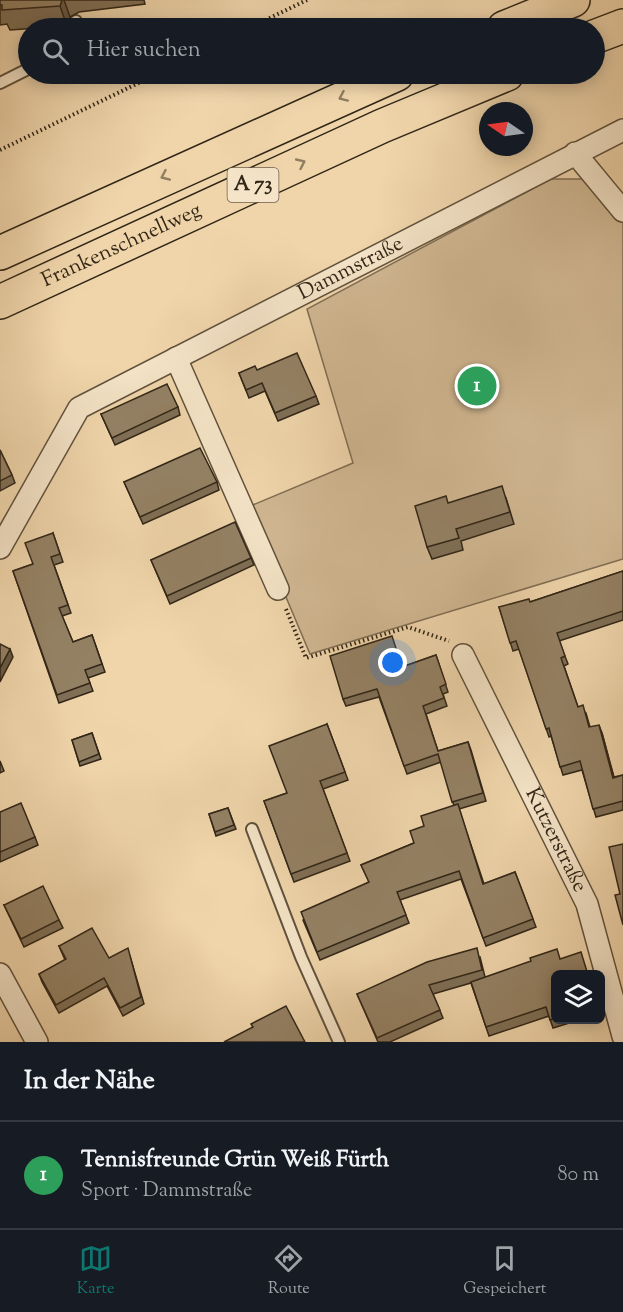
<!DOCTYPE html>
<html lang="de">
<meta charset="utf-8">
<style>
body{margin:0;font-family:"Sorts Mill Goudy",serif;background:#20242c;color:#f1f3f6}
.controls{position:absolute;right:18px;bottom:18px;display:grid;overflow:hidden;border-radius:9px;box-shadow:0 3px 15px #0003}
.controls button{width:54px;height:54px;display:grid;place-items:center;padding:0;border:0;border-bottom:2px solid #363941;background:#171b24;color:#f1f3f6;font:30px sans-serif}
.compass{position:absolute;left:479px;top:102px;width:54px;height:54px;border-radius:50%;background:#171b24;box-shadow:0 3px 15px #0003;rotate:283deg}
.you{position:absolute;left:393px;top:663px;width:21px;height:21px;margin:-15px;border:4px solid #fff;border-radius:50%;background:#1a73e8;box-shadow:0 0 0 9px #1a73e833}
.badge{display:grid;place-items:center;width:39px;height:39px;border-radius:50%;background:#0f766e;color:#fff;font-size:20px;font-weight:700}
.pin{position:absolute;translate:-50% -50%;border:3px solid #fff;box-shadow:0 2px 6px #0006}
.list{margin:0;padding:0;list-style:none}
h2{display:flex;justify-content:space-between;align-items:center;height:78px;margin:0;padding:0 24px;font-size:26px}
h2 small{font-size:20px;font-weight:400;color:#9ea1a6}
.list li{display:grid;grid-template-columns:39px 1fr auto;gap:18px;align-items:center;box-sizing:border-box;height:108px;padding:0 24px;border-top:2px solid #363941}
.list b{display:block;font-size:22px;white-space:nowrap}
.list p{margin:0;font-size:20px;white-space:nowrap;color:#9ea1a6}
.list em{font-size:20px;font-style:normal;color:#9ea1a6}
.icon{flex:none;width:33px;height:33px;fill:none;stroke:currentColor;stroke-width:2;stroke-linecap:round;stroke-linejoin:round}
.map{position:relative;flex:none;width:623px;height:1042px;overflow:hidden}
.search{position:absolute;background:#171b24;box-shadow:0 3px 15px #0003;left:18px;right:18px;top:18px;height:66px;display:flex;align-items:center;gap:15px;box-sizing:border-box;padding:0 21px;border-radius:33px;color:#9ea1a6;font-size:22px}
.sheet{height:186px;background:#171b24}
nav{display:flex;justify-content:space-around;align-items:center;box-sizing:border-box;height:84px;border-top:2px solid #363941;background:#171b24;font-size:16px;color:#9ea1a6}
nav a{display:grid;justify-items:center;gap:3px}
nav .on{color:#0f766e}
.map>svg:first-child{display:block}
.green{fill:#d0b792;stroke:#806e54;stroke-width:1.5}
.lines{fill:none;stroke-linecap:round;stroke-linejoin:round}
.lane-casing{stroke:#61523c;stroke-width:14}
.street-casing{stroke:#61523c;stroke-width:24}
.highway-casing{stroke:#312617;stroke-width:36}
.path{stroke:#312617;stroke-width:4;stroke-dasharray:1.5 3;stroke-linecap:butt}
.lane{stroke:#f5e4c8;stroke-width:10}
.street{stroke:#f5e4c8;stroke-width:21}
.highway{stroke:#f0d5ab;stroke-width:33}
.wall{fill:#7f6f56;stroke:#312617;stroke-width:1.5}
.shaded-wall{fill:#685a46;stroke:#312617;stroke-width:1.5}
.building{fill:#948164;stroke:#312617;stroke-width:1.5}
.oneway{stroke:#907e61}
.labels{text-anchor:middle;dominant-baseline:central;stroke-width:4.5;stroke-linejoin:round;paint-order:stroke}
.shield{fill:#f5e4c8;stroke:#6c5f4c;stroke-width:1.5}
.shield-label{font-size:20px;font-weight:bold;fill:#312617}
.street-label{font-size:21px;fill:#312617;stroke:#f5e4c8}
</style>
<div class="map">
<svg width="623" height="1042" viewBox="0 0 623 1042">
<rect width="100%" height="100%" fill="#f0d5ab"/>
<filter id="stains"><feTurbulence type="fractalNoise" baseFrequency=".00333" numOctaves="4"/><feColorMatrix values="0 0 0 0 .2 0 0 0 0 .09 0 0 0 0 .02 0 0 0 .5 -.17"/></filter>
<radialGradient id="worn" r=".72"><stop offset=".6" stop-color="#630" stop-opacity="0"/><stop offset="1" stop-color="#630" stop-opacity=".3"/></radialGradient>
<path class="green" d="M551,179H588L623,222V559L310,654L248,507L353,463L307,309Z"/>
<g class="lines">
<g class="lane-casing">
<g id="lane">
<path d="M76,21V28"/>
<path d="M0,83L28,69"/>
<path d="M252,829L301,957L339,1042"/>
</g>
</g>
<g class="street-casing">
<g id="street">
<path d="M575,153L623,211"/>
<path d="M176,358L278,589"/>
<path id="s1" d="M0,548L79,408L623,130"/>
<path id="s2" d="M463,655L587,904L623,1036"/>
<path d="M0,974L37,1042"/>
</g>
</g>
<g class="highway-casing">
<g id="highway">
<path d="M504,28L573,0"/>
<path d="M594,37L623,26"/>
<path d="M0,253L397,74"/>
<path id="s3" d="M0,302L382,126L507,74"/>
</g>
</g>
<g class="path">
<path d="M249,28L307,0"/>
<path d="M0,150L157,74"/>
<path d="M286,609L306,658L408,627L449,641"/>
</g>
<use href="#lane" class="lane"/>
<use href="#street" class="street"/>
<use href="#highway" class="highway"/>
</g>
<g class="wall">
<path d="M0,0H144L145,4L79,12L70,17L67,26L10,30L7,24L0,25Z"/>
<path d="M257,370L316,396L319,404L278,421L265,391L249,398L239,373Z"/>
<path d="M178,407L180,415L115,445L101,414Z"/>
<path d="M0,450L12,475L15,483L0,491Z"/>
<path d="M124,482H217L219,490L143,524Z"/>
<path d="M506,498L514,524L461,541L463,550L432,559L427,547Z"/>
<path d="M53,533L63,562L54,565L71,613L62,616L73,642L92,635L105,672L88,678L93,691L59,703L13,571L33,564Z"/>
<path d="M251,558L254,565L170,604L151,560Z"/>
<path d="M623,571V620L559,641L568,664L564,666L578,707L586,713L590,727L602,733L614,777L623,775V810L596,817L582,770L563,775L551,736L549,737L519,649L513,651L499,607L530,602Z"/>
<path d="M436,655L448,692L443,694L447,706L426,714L438,751L468,742L471,750L486,801L459,809L484,884L515,872L536,927L486,946L461,879L400,900L409,923L320,960L303,920L369,882L361,865L414,843L424,826L454,806L441,762L407,774L379,697L346,706L343,699L402,667Z"/>
<path d="M327,724L348,780L323,789L350,861L294,882L264,801L287,793Z"/>
<path d="M92,733L101,759L80,766L72,740Z"/>
<path d="M0,761L4,771L0,773Z"/>
<path d="M228,808L236,829L216,836L209,814Z"/>
<path d="M0,812L35,837L38,845L0,862Z"/>
<path d="M4,905L59,920L63,928L24,947Z"/>
<path d="M59,946L109,958L130,956L144,1004L123,1016L107,986L59,1013L42,982L39,974L65,960Z"/>
<path d="M480,957L485,977L555,975V1020H579L553,1028L549,1016L489,1036L471,983L433,994L443,1018L390,1042H378L357,994Z"/>
</g>
<g class="shaded-wall">
<path d="M62,0H64L70,17L67,26L60,6Z"/>
<path d="M10,649L13,657L0,682V668Z"/>
<path d="M599,725L602,733L616,786L613,778Z"/>
</g>
<g class="building">
<path d="M0,0H62L60,6L2,10V5H0Z"/>
<path d="M297,353L316,396L275,413L262,383L246,390L239,373L255,366L257,370Z"/>
<path d="M167,384L178,407L112,438L101,414Z"/>
<path d="M200,448L217,482L140,517L124,482Z"/>
<path d="M0,450L12,475L0,481Z"/>
<path d="M502,486L510,512L456,529L459,538L427,547L415,506L446,496L448,503Z"/>
<path d="M235,522L251,558L167,596L151,560Z"/>
<path d="M53,533L60,554L51,557L68,605L59,608L73,642L92,635L102,664L85,670L90,683L57,695L13,571L33,564L25,543Z"/>
<path d="M623,571V611L557,633L565,656L561,658L578,707L583,705L589,727L599,725L613,778L623,775V801L593,809L580,761L560,767L549,728L546,729L516,641L510,643L499,607L529,599L530,602Z"/>
<path d="M392,636L402,667L436,655L446,684L440,687L444,698L423,706L438,751L468,742L483,793L452,802L438,754L404,766L377,689L343,699L330,656Z"/>
<path d="M0,644L10,649L0,668Z"/>
<path d="M327,724L345,772L320,781L347,853L291,874L264,801L287,793L269,746Z"/>
<path d="M92,733L99,754L79,762L72,740Z"/>
<path d="M21,803L35,837L0,852V812Z"/>
<path d="M458,804L483,884L515,872L533,919L483,938L459,871L397,892L406,915L317,952L301,912L369,882L361,865L414,843L410,831L424,826L421,816Z"/>
<path d="M228,808L234,825L215,832L209,814Z"/>
<path d="M623,844V925L615,895L620,894L609,847Z"/>
<path d="M43,886L59,920L21,939L4,905Z"/>
<path d="M92,928L109,958L128,948L141,997L120,1008L104,978L56,1005L39,974L66,959L59,946Z"/>
<path d="M477,948L482,970L429,985L440,1010L377,1038L357,994L427,962Z"/>
<path d="M557,949L560,959L581,952L588,975H555V1018L550,1020L546,1007L486,1027L471,982L531,961L530,958Z"/>
<path d="M286,1006L305,1042H224L253,1027L251,1024Z"/>
</g>
<defs><path id="oneway-chevron" d="M-2-3.5L2.5 0L-2 3.5" fill="none" stroke-width="1.6" stroke-linecap="round" stroke-linejoin="round" transform="scale(1.5)"/></defs>
<g class="oneway">
<use href="#oneway-chevron" transform="translate(343 97) rotate(156)"/>
<use href="#oneway-chevron" transform="translate(301 163) rotate(-25)"/>
<use href="#oneway-chevron" transform="translate(165 176) rotate(156)"/>
</g>
<g class="labels">
<rect class="shield" x="227.5" y="168" width="51" height="34" rx="4.5"/>
<g class="shield-label">
<text x="253" y="185">A 73</text>
</g>
<g class="street-label">
<text stroke="none"><textPath href="#s3" startOffset="134">Frankenschnellweg</textPath></text>
<text stroke="none"><textPath href="#s1" startOffset="466">Dammstraße</textPath></text>
<text stroke="none"><textPath href="#s2" startOffset="207">Kutzerstraße</textPath></text>
</g>
</g>
<rect width="100%" height="100%" filter="url(#stains)"/>
<rect width="100%" height="100%" fill="url(#worn)"/>
</svg>
<div class="controls">
<button><svg class="icon" aria-label="layers" viewBox="0 0 24 24"><path d="M12 4l9 5-9 5-9-5zM3 14l9 5 9-5"/></svg></button>
</div>
<svg class="compass" viewBox="-18 -18 36 36"><path d="M0-13l5 13h-10z" fill="#e53935"/><path d="M0 13l5-13h-10z" fill="#9ea1a6"/></svg>
<div class="you"></div>
<div class="pin badge" style="left:477px;top:386px;background:#2e9e5b">1</div>
<div class="search"><svg class="icon" aria-label="search" viewBox="0 0 24 24"><circle cx="10" cy="10" r="6"/><path d="M15 15l6 6"/></svg>Hier suchen</div>
</div>
<section class="sheet">
<h2>In der Nähe<small></small></h2>
<ul class="list">
<li><span class="badge" style="background:#2e9e5b">1</span><div><b>Tennisfreunde Grün Weiß Fürth</b><p>Sport · Dammstraße</p></div><em>80 m</em></li>
</ul>
</section>
<nav>
<a class="on"><svg class="icon" aria-label="map" viewBox="0 0 24 24"><path d="M3 6l6-2 6 2 6-2v14l-6 2-6-2-6 2zM9 4v14M15 6v14"/></svg>Karte</a>
<a><svg class="icon" aria-label="directions" viewBox="0 0 24 24"><path d="M12 3l9 9-9 9-9-9zM9 14v-3h6M13 9l2 2-2 2"/></svg>Route</a>
<a><svg class="icon" aria-label="saved" viewBox="0 0 24 24"><path d="M7 4h10v16l-5-4-5 4z"/></svg>Gespeichert</a>
</nav>
